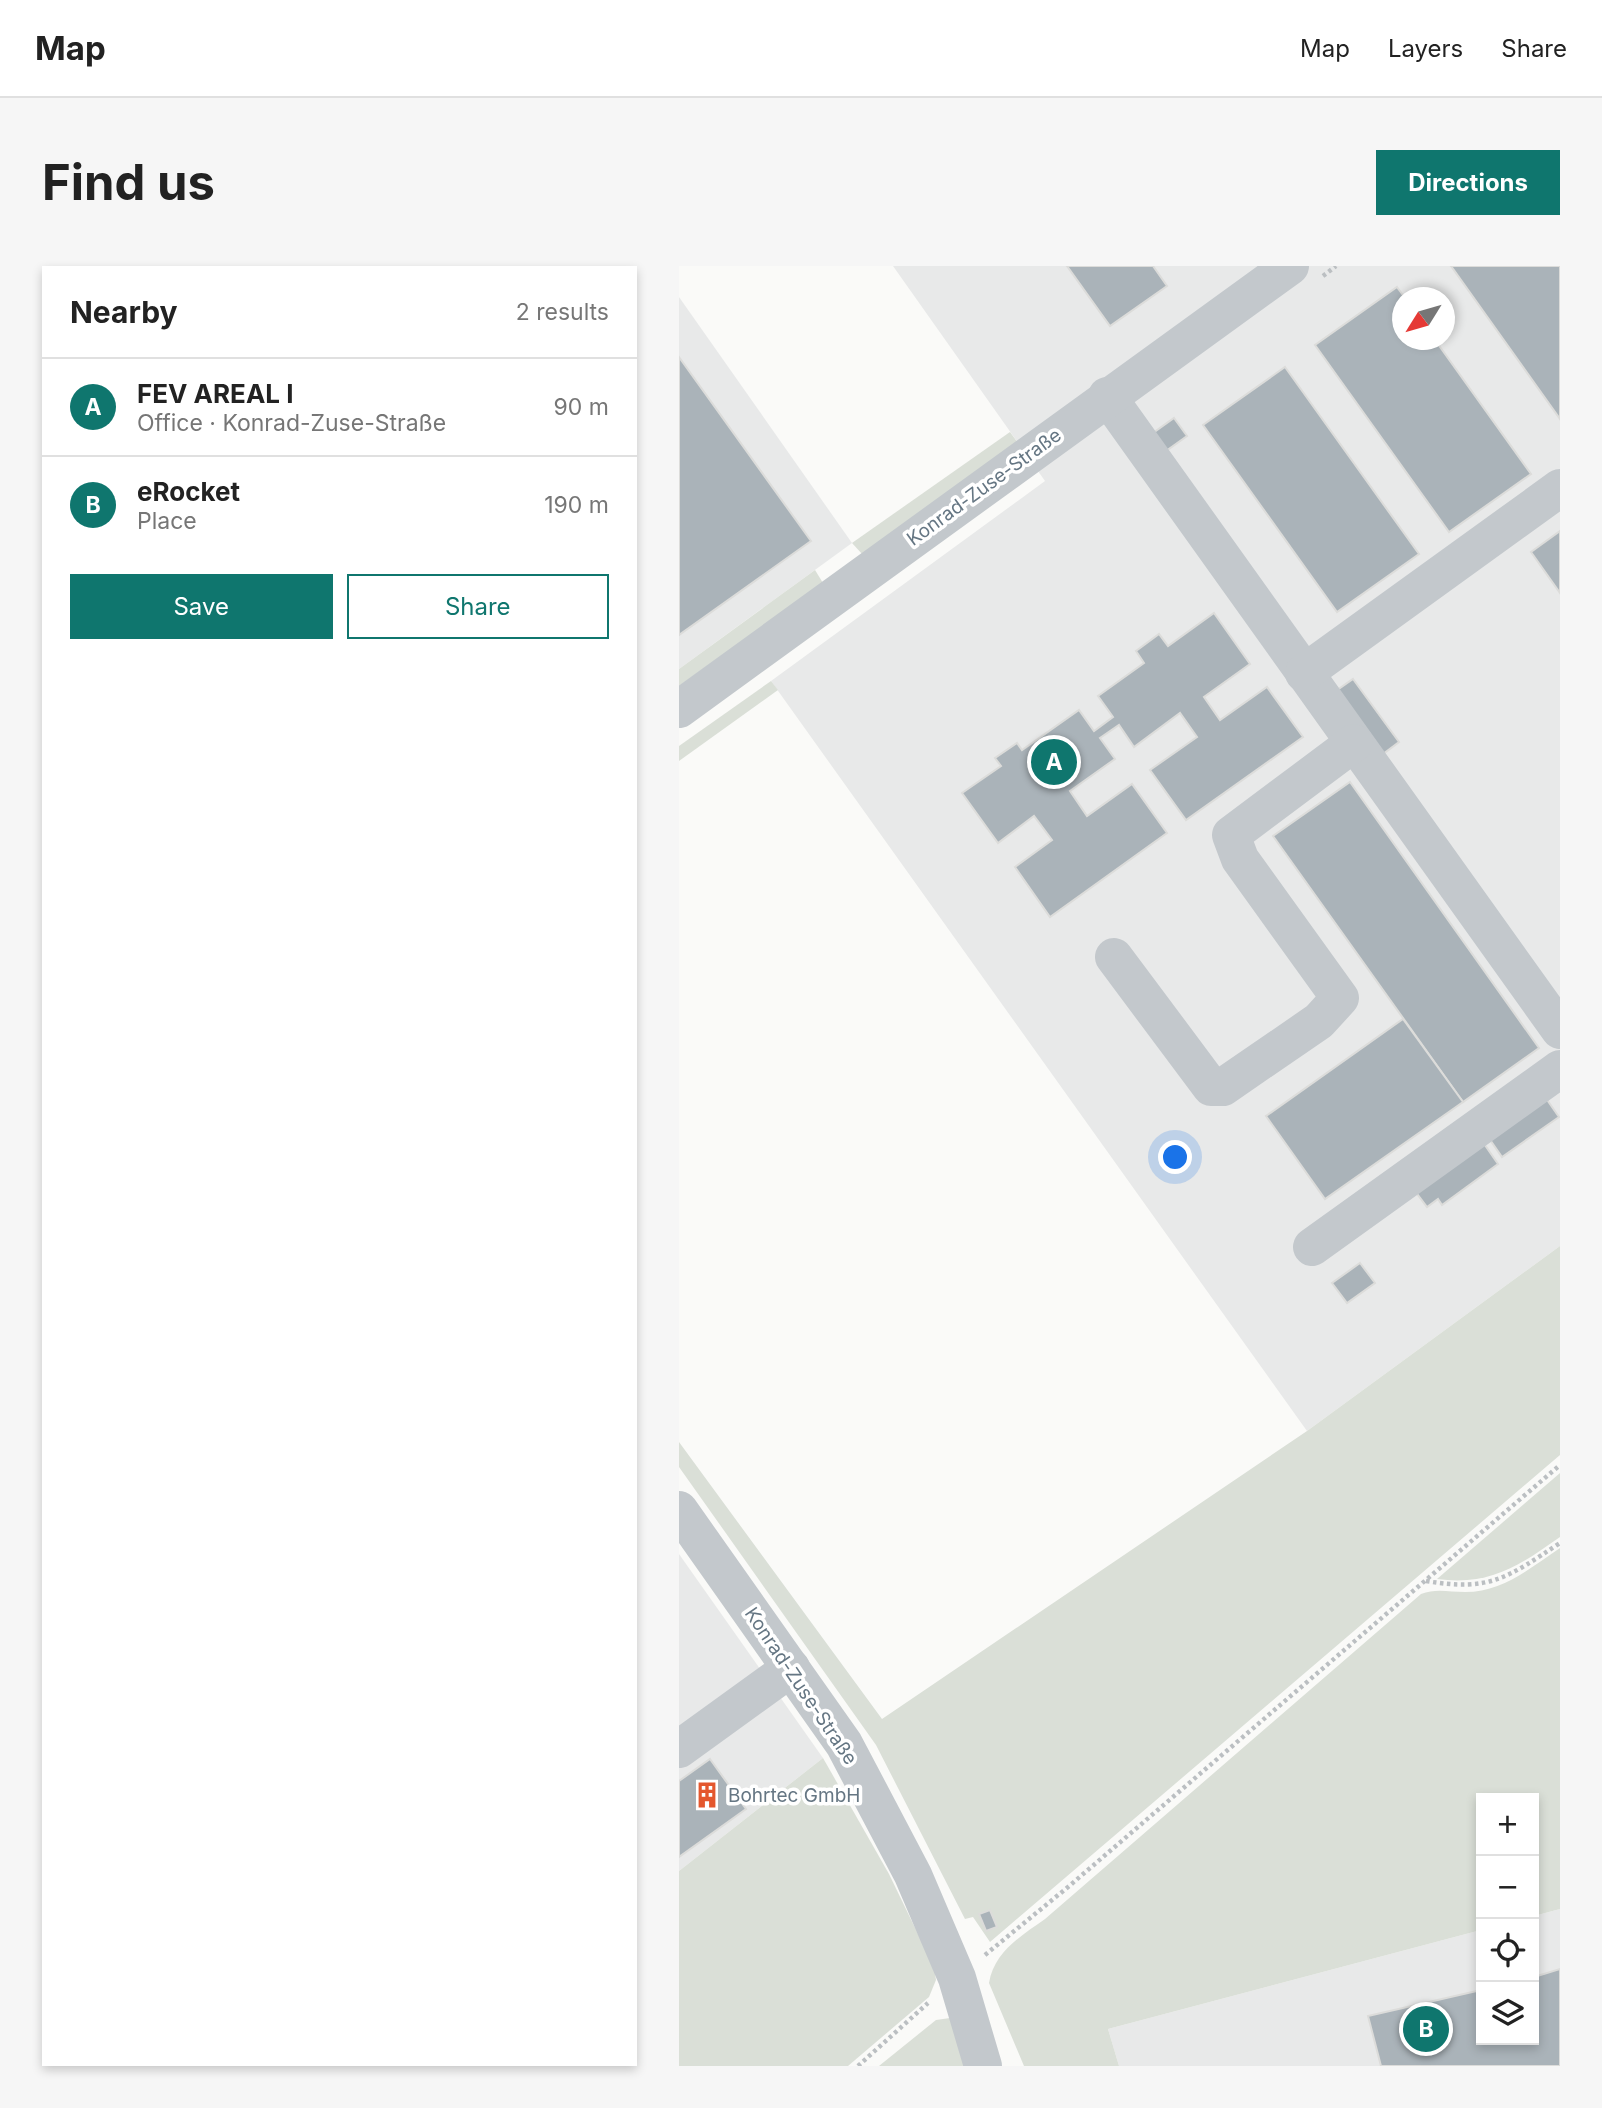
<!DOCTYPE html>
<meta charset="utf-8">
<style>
body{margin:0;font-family:Inter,sans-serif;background:#f6f6f6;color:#222}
.controls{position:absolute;right:21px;bottom:21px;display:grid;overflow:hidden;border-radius:0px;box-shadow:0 4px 10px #0003}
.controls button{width:63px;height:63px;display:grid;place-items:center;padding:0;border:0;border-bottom:2px solid #e0e0e0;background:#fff;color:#222;font:35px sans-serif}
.compass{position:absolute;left:713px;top:21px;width:63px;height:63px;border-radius:50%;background:#fff;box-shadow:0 4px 10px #0003;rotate:233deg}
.you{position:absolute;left:497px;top:892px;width:24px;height:24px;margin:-18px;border:5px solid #fff;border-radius:50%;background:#1a73e8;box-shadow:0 0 0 10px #1a73e833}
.badge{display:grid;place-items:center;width:46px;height:46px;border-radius:50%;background:#0f766e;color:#fff;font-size:23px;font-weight:700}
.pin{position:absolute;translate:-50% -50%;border:4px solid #fff;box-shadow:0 2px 7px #0006}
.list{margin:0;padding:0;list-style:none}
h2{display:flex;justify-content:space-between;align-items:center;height:91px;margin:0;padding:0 28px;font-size:30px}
h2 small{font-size:23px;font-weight:400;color:#767676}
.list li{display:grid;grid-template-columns:46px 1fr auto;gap:21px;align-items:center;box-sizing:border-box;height:98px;padding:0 28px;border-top:2px solid #e0e0e0}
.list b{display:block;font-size:26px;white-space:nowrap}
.list p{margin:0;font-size:23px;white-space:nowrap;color:#767676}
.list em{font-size:23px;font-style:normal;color:#767676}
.actions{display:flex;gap:14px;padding:21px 28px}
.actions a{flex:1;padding:16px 0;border:2px solid #0f766e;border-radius:0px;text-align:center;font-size:24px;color:#0f766e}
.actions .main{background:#0f766e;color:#fff}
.icon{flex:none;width:38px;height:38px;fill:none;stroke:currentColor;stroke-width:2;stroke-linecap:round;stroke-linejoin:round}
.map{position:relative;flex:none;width:881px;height:1800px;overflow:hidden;border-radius:0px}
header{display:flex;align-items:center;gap:42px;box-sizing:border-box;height:98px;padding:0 35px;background:#fff;border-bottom:2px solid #e0e0e0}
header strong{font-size:33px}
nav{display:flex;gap:38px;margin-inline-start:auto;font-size:24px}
.intro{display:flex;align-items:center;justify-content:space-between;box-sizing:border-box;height:168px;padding:0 42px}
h1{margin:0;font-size:49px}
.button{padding:18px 32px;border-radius:0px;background:#0f766e;color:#fff;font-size:24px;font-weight:700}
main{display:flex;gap:42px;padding:0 42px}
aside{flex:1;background:#fff;border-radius:0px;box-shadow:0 4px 10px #0003}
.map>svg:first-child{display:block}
.built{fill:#e8e9e9;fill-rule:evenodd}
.green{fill:#dadfd7}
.building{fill:#aab3b9;stroke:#dcdcda;stroke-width:2}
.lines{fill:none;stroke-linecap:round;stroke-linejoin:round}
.path{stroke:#bbbfc2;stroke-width:4.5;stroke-dasharray:3.5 3.5;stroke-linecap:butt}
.minor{stroke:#c3c8cc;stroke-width:38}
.labels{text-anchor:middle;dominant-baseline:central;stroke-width:7;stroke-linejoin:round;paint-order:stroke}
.street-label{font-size:19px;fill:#657683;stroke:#fff}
.poi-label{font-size:19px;fill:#657683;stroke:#fff;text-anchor:start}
</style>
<header>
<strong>Map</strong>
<nav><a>Map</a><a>Layers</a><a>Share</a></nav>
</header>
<div class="intro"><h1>Find us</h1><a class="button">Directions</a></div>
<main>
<aside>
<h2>Nearby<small>2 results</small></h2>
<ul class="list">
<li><span class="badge">A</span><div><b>FEV AREAL I</b><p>Office · Konrad-Zuse-Straße</p></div><em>90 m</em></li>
<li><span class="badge">B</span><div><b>eRocket</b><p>Place</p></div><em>190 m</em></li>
</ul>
<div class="actions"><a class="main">Save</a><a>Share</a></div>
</aside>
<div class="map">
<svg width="881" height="1800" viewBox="0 0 881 1800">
<rect width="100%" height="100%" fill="#fafaf8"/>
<g class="built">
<path d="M214,0H881V980L628,1165L92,415L366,215ZM724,32H766V74H724Z"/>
<path d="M0,31L173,277L0,403Z"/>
<path d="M0,1288L144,1492L0,1605Z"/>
<path d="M881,1643V1800H440L429,1763L802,1664V1774H855V1650Z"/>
</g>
<g class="green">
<path d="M331,166L339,177L184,289L173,277Z"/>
<path d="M136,304L144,317L0,420V403Z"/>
<path d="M92,415L99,424L0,495V480Z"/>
<path d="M881,980V1189L311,1676L294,1651L286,1653L197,1479L0,1201V1176L203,1453L628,1165Z"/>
<path d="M881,1207V1271C840,1300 811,1320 758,1313Z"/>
<path d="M881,1282V1643L855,1650V1532H802V1664L429,1763L440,1800H345L310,1717C315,1686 342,1670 366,1653L742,1328C757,1322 770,1326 786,1326C824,1326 851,1302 881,1282Z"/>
<path d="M144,1492L210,1608L255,1701L257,1714L250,1731L169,1800H0V1605Z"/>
<path d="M271,1752L288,1800H200L257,1754Z"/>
</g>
<g class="building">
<path d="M388,0H474L488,20L431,60Z"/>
<path d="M772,0H881V153Z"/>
<path d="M718,21L726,32L724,74H756L852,208L770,266L636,79Z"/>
<path d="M0,91L132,275L0,369Z"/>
<path d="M606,101L740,288L658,346L524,159Z"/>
<path d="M495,152L508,170L487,185L474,167Z"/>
<path d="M881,265V327L852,286Z"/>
<path d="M535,347L571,398L525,431L541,454L588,421L624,471L507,554L471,504L518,471L501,447L455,481L440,459L421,472L436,493L391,525L408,550L453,518L488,567L371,651L336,601L373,574L355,550L319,577L283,527L322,500L316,492L338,477L343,484L400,444L415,465L434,451L419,430L465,397L457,385L480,368L489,380Z"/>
<path d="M674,413L720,476L700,491L654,427Z"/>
<path d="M671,516L860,782L784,836L594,570Z"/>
<path d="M724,753L784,836L646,933L587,850Z"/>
<path d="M864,828L880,851L823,891L807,868Z"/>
<path d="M801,872L819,898L763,939L759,933L748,941L733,921Z"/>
<path d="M681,997L696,1017L668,1037L653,1017Z"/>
<path d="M31,1493L67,1543L0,1591V1515Z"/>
<path d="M311,1644L318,1661L307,1665L300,1648Z"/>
<path d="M881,1703V1800H702L689,1750L802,1724V1774H855V1711Z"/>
</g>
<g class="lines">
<g class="path">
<path d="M644,10L657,0"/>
<path d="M747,1315C812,1326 829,1311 881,1277"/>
<path d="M306,1689L389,1621L881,1199"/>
<path d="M179,1800L249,1737"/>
</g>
<g class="minor">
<path d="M428,130L881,764"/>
<path d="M625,407L881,222"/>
<path d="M0,443L611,0"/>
<path d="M435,691L532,821H544L640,755L661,732L561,593L552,569L675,477"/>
<path d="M633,981L881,803"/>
<path d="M0,1244L165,1478L234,1609L278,1712L304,1800"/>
<path d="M0,1483L112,1402"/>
</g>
</g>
<defs>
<g id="building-bare" transform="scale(2.1)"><path d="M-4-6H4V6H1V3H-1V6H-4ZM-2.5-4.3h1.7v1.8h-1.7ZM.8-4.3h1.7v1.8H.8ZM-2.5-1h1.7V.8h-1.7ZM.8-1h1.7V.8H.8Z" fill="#e4572e" stroke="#fff" stroke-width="2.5" paint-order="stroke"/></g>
</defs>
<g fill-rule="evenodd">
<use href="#building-bare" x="28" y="1529"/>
</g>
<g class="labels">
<g class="street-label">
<text transform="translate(305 221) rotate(-36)">Konrad-Zuse-Straße</text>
<text transform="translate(122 1420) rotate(56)">Konrad-Zuse-Straße</text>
</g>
<g class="poi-label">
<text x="49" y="1529">Bohrtec GmbH</text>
</g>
</g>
</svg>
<div class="controls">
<button>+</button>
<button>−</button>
<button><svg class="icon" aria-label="locate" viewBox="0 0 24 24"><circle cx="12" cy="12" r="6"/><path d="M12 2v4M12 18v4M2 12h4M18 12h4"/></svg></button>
<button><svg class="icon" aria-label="layers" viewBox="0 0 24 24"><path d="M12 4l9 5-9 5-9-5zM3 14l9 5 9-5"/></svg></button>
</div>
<svg class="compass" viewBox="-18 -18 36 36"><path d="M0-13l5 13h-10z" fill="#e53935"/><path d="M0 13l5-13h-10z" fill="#767676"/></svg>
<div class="you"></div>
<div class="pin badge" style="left:375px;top:496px">A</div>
<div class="pin badge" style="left:747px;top:1763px">B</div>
</div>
</main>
